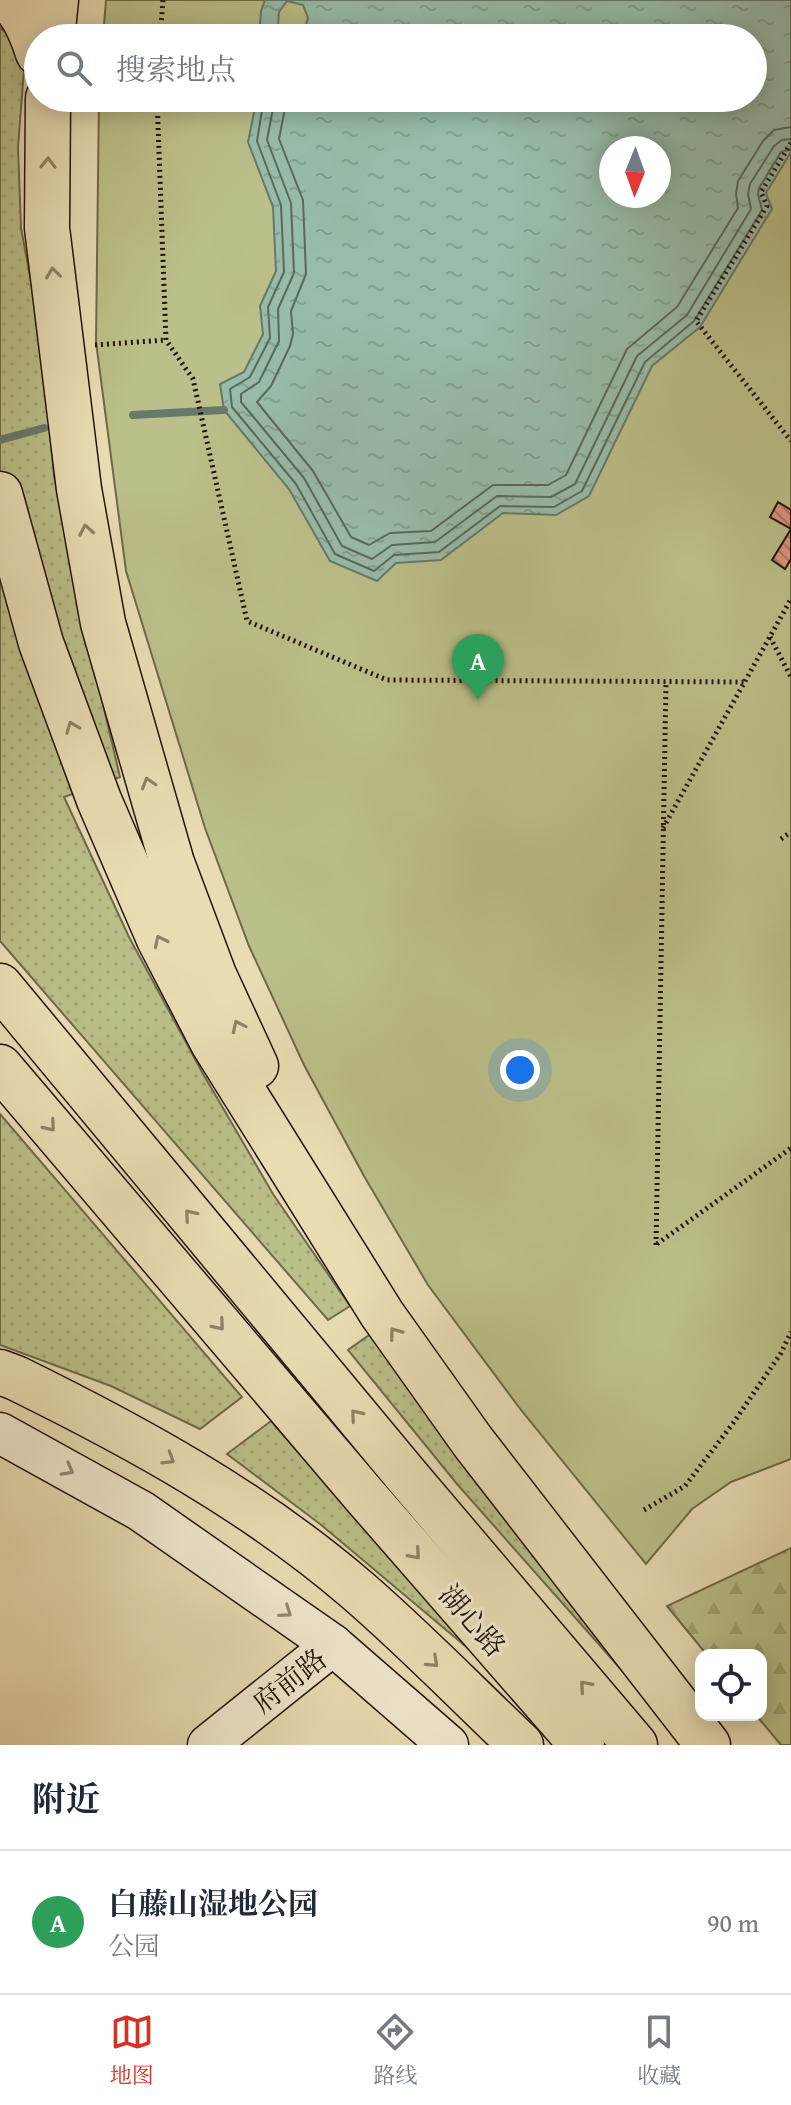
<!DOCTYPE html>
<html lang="zh">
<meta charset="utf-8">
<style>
body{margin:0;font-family:"Gentium Book Plus","Noto Serif SC",serif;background:#f6f6f7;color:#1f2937}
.controls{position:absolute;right:24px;bottom:24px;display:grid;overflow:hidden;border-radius:16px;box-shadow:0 4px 20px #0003}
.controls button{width:72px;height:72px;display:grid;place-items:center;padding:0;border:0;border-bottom:2px solid #e0e1e3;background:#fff;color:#1f2937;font:40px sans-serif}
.compass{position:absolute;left:599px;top:136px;width:72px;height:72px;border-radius:50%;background:#fff;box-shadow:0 4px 20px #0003;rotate:181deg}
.you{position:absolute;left:520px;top:1070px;width:28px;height:28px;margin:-20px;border:6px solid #fff;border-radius:50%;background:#1a73e8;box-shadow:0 0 0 12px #1a73e833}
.badge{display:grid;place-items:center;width:52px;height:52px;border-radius:50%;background:#d93025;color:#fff;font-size:26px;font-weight:700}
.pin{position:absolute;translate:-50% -66px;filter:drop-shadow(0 2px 4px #0008)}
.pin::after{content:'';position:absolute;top:42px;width:28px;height:24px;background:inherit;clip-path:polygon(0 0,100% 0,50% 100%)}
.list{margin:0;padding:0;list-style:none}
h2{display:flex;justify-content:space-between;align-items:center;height:104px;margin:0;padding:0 32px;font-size:34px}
h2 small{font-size:26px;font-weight:400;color:#747a83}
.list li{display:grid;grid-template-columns:52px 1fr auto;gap:24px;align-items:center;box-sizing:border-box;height:144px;padding:0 32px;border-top:2px solid #e0e1e3}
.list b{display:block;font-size:30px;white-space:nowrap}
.list p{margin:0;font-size:26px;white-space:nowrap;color:#747a83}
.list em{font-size:26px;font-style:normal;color:#747a83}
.icon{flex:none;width:44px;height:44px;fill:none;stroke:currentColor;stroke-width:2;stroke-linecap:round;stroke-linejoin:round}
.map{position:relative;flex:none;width:791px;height:1745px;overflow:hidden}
.search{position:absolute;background:#fff;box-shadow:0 4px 20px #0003;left:24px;right:24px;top:24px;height:88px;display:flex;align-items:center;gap:20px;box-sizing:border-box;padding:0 28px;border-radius:44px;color:#747a83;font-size:30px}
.sheet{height:248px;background:#fff}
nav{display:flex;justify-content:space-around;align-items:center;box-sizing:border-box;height:112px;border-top:2px solid #e0e1e3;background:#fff;font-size:22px;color:#747a83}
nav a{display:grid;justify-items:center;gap:4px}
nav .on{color:#d93025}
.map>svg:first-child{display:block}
.grass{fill:url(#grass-dots);stroke:#6e694a;stroke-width:2}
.forest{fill:url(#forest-firs);stroke:#6e694a;stroke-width:2}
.green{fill:#bbbf89;stroke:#6e694a;stroke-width:2;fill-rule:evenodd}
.water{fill:url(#water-ripples);stroke:#68786a;stroke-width:2;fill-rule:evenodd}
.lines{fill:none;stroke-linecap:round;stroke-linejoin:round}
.shore{stroke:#5c685a;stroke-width:2}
.stream{stroke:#68786a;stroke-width:8}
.building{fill:url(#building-back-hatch);stroke:#22130b;stroke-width:2}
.secondary-casing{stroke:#22130b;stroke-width:43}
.primary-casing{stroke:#22130b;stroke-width:47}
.highway-casing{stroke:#22130b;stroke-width:47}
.path{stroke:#22130b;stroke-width:5;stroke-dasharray:2 4;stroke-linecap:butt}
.secondary{stroke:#f1e8ce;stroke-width:40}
.primary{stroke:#e9dcb3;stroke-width:44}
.highway{stroke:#e9dcb3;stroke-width:44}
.oneway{stroke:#8f8267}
.oneway2{stroke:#948876}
.labels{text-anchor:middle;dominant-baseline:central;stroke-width:6;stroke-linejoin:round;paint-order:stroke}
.street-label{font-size:28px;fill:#22130b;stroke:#f1e8ce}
</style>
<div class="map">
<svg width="791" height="1745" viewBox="0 0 791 1745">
<defs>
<pattern id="grass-dots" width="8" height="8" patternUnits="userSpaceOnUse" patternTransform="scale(2)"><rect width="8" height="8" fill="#bbbf89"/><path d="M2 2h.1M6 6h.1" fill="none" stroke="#a0a375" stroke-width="1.8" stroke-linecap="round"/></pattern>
<pattern id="forest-firs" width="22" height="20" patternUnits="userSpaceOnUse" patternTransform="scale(2)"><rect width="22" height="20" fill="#bbbf89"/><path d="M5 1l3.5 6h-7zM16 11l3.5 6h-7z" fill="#a0a375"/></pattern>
<pattern id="water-ripples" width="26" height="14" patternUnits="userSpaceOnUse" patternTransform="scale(2)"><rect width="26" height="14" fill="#97bcaa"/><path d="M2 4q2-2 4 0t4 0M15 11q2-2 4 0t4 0" fill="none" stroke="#82a191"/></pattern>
<pattern id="building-back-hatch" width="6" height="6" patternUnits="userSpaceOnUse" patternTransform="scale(2)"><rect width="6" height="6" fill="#df9580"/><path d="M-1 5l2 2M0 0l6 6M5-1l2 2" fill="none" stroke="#b47867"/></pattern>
</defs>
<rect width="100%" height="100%" fill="#e9dcb3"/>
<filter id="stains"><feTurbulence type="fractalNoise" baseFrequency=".0025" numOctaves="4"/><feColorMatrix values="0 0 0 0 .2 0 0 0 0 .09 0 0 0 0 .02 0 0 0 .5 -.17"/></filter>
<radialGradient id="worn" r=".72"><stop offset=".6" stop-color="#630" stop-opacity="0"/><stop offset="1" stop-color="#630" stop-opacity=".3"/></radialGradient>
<g class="grass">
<path d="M0,27L13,41L24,70L18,147L21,228L42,342L54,476L84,623L120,777L64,797L129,937L202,1072L273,1194L350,1306L328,1320L0,941Z"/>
<path d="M0,1114L242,1397L200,1429L111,1386L0,1345Z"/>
<path d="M372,1333L447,1444L626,1675L457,1484L348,1350Z"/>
<path d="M271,1421L489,1666L320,1524L227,1454Z"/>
</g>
<path class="forest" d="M791,1548V1745H781L756,1715H761V1655H707L667,1606Z"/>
<path class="green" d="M106,0H791V1459L731,1482L692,1509L646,1564L521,1410L428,1285L364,1176L304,1065L249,946L205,828L126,571L96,342L99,98H753V38H103ZM611,148H659V196H611Z"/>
<path class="water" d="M265,0H791V152L766,193L772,209L700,327L652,366L589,496L556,515L503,513L441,560L396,563L377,581L330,561L289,489L224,410L220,384L244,372L263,334L260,306L276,271L273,207L248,142L257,98H753V38H302L308,18L303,5L287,1L279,12L277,38H259L261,11ZM611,148H659V196H611Z"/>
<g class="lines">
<g class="shore">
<path d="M264,98L257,141L281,205L284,272L268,307L270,338L250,377L230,389L232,407L296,484L335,554L374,571L394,555L439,552L500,506L554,507L582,491L645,362L694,321L762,210L758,194L759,188L781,152L791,149"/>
<path d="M275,98L267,140L291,203L294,273L278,309L279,341L259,382L241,394V402L304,478L342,546L372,559L392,545L435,542L497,496L551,497L575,484L637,356L687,315L751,209L748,194L750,184L774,146L782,140L791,139"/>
<path d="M287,98L279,139L303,200L306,274L291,311L293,334L290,346L271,386L257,402L313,471L351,537L369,545L390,533L431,531L493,485H548L566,475L627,349L677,307L738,208L736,194L738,181L763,141L774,130L791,127"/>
</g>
<g class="stream">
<path d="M133,415L224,410"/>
<path d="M0,440L44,428"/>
</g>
</g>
<path class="building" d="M778,502L791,510V559L785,569L772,560L791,529L770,517Z"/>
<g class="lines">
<g class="secondary-casing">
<g id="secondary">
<path d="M0,1433L141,1511L333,1645L448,1745"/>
<path d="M208,1745L333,1645"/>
</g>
</g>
<g class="primary-casing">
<g id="primary">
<path d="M0,986L406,1475L635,1745"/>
<path d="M0,1067L364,1495L582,1745"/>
</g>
</g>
<g class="highway-casing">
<g id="highway">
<path d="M8,0C24,12 32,34 38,53"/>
<path d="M52,38L56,0"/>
<path d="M48,98L47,228L79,489L103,623L172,863L214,975L256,1066"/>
<path d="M0,494L41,643L99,800L159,939L213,1043L382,1314L473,1442L708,1745"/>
<path d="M0,1372L16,1378C136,1437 255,1502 357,1590C414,1639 466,1693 521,1745"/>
</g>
</g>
<g class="path">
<path d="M160,38L163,0"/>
<path d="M157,98L166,340L193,379L247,621L387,680L744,682"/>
<path d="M791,143L761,192L767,206L696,321L791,441"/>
<path d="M95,345L166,340"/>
<path d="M770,637L791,677"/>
<path d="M663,828L791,599"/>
<path d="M781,839L791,832"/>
<path d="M657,1244L791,1148"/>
<path d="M656,1245L666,682"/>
<path d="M644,1510L685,1486L734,1422L781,1353L791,1332"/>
</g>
<use href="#secondary" class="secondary"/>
<use href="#primary" class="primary"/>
<use href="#highway" class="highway"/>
</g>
<defs><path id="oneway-chevron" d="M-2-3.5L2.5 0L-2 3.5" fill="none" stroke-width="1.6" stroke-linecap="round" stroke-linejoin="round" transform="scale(2)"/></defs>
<g class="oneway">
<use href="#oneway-chevron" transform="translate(48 163) rotate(-89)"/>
<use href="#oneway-chevron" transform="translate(53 273) rotate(-97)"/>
<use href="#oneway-chevron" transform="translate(86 530) rotate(-100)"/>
<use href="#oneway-chevron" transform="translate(72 727) rotate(-111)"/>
<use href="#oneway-chevron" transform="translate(148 783) rotate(-107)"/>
<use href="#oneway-chevron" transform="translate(160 941) rotate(-116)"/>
<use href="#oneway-chevron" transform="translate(238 1026) rotate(-115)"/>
<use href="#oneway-chevron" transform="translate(50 1126) rotate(50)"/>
<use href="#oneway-chevron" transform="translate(190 1215) rotate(-130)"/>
<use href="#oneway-chevron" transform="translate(219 1325) rotate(50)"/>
<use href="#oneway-chevron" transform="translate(395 1333) rotate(-126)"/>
<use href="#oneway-chevron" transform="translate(356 1415) rotate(-130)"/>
<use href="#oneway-chevron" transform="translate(169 1459) rotate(32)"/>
<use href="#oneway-chevron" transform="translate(415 1554) rotate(49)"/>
<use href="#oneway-chevron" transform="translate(433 1662) rotate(43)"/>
<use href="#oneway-chevron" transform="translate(585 1686) rotate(-131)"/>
</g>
<g class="oneway2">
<use href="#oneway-chevron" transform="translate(68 1470) rotate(29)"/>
<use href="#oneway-chevron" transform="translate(286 1612) rotate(35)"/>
</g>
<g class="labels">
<g class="street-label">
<text transform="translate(473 1620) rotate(49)">湖心路</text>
<text transform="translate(289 1680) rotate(-38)">府前路</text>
</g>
</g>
<rect width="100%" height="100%" filter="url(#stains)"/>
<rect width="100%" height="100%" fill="url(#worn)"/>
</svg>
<div class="controls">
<button><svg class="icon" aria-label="locate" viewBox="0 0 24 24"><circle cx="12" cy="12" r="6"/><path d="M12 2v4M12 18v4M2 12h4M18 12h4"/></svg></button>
</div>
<svg class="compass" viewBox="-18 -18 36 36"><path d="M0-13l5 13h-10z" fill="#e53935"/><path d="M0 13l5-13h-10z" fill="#747a83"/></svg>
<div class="you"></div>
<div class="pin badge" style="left:478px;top:700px;background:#2e9e5b">A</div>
<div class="search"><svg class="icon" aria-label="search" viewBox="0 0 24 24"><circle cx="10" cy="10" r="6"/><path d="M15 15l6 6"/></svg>搜索地点</div>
</div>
<section class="sheet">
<h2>附近<small></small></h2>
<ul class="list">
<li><span class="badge" style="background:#2e9e5b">A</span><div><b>白藤山湿地公园</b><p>公园</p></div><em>90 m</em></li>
</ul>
</section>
<nav>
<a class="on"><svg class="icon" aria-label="map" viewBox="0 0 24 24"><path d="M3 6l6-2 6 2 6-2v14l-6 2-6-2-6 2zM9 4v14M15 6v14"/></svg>地图</a>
<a><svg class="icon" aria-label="directions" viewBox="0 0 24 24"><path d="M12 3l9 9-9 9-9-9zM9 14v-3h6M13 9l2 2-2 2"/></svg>路线</a>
<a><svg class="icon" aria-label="saved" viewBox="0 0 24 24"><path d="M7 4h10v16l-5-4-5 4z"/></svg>收藏</a>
</nav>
